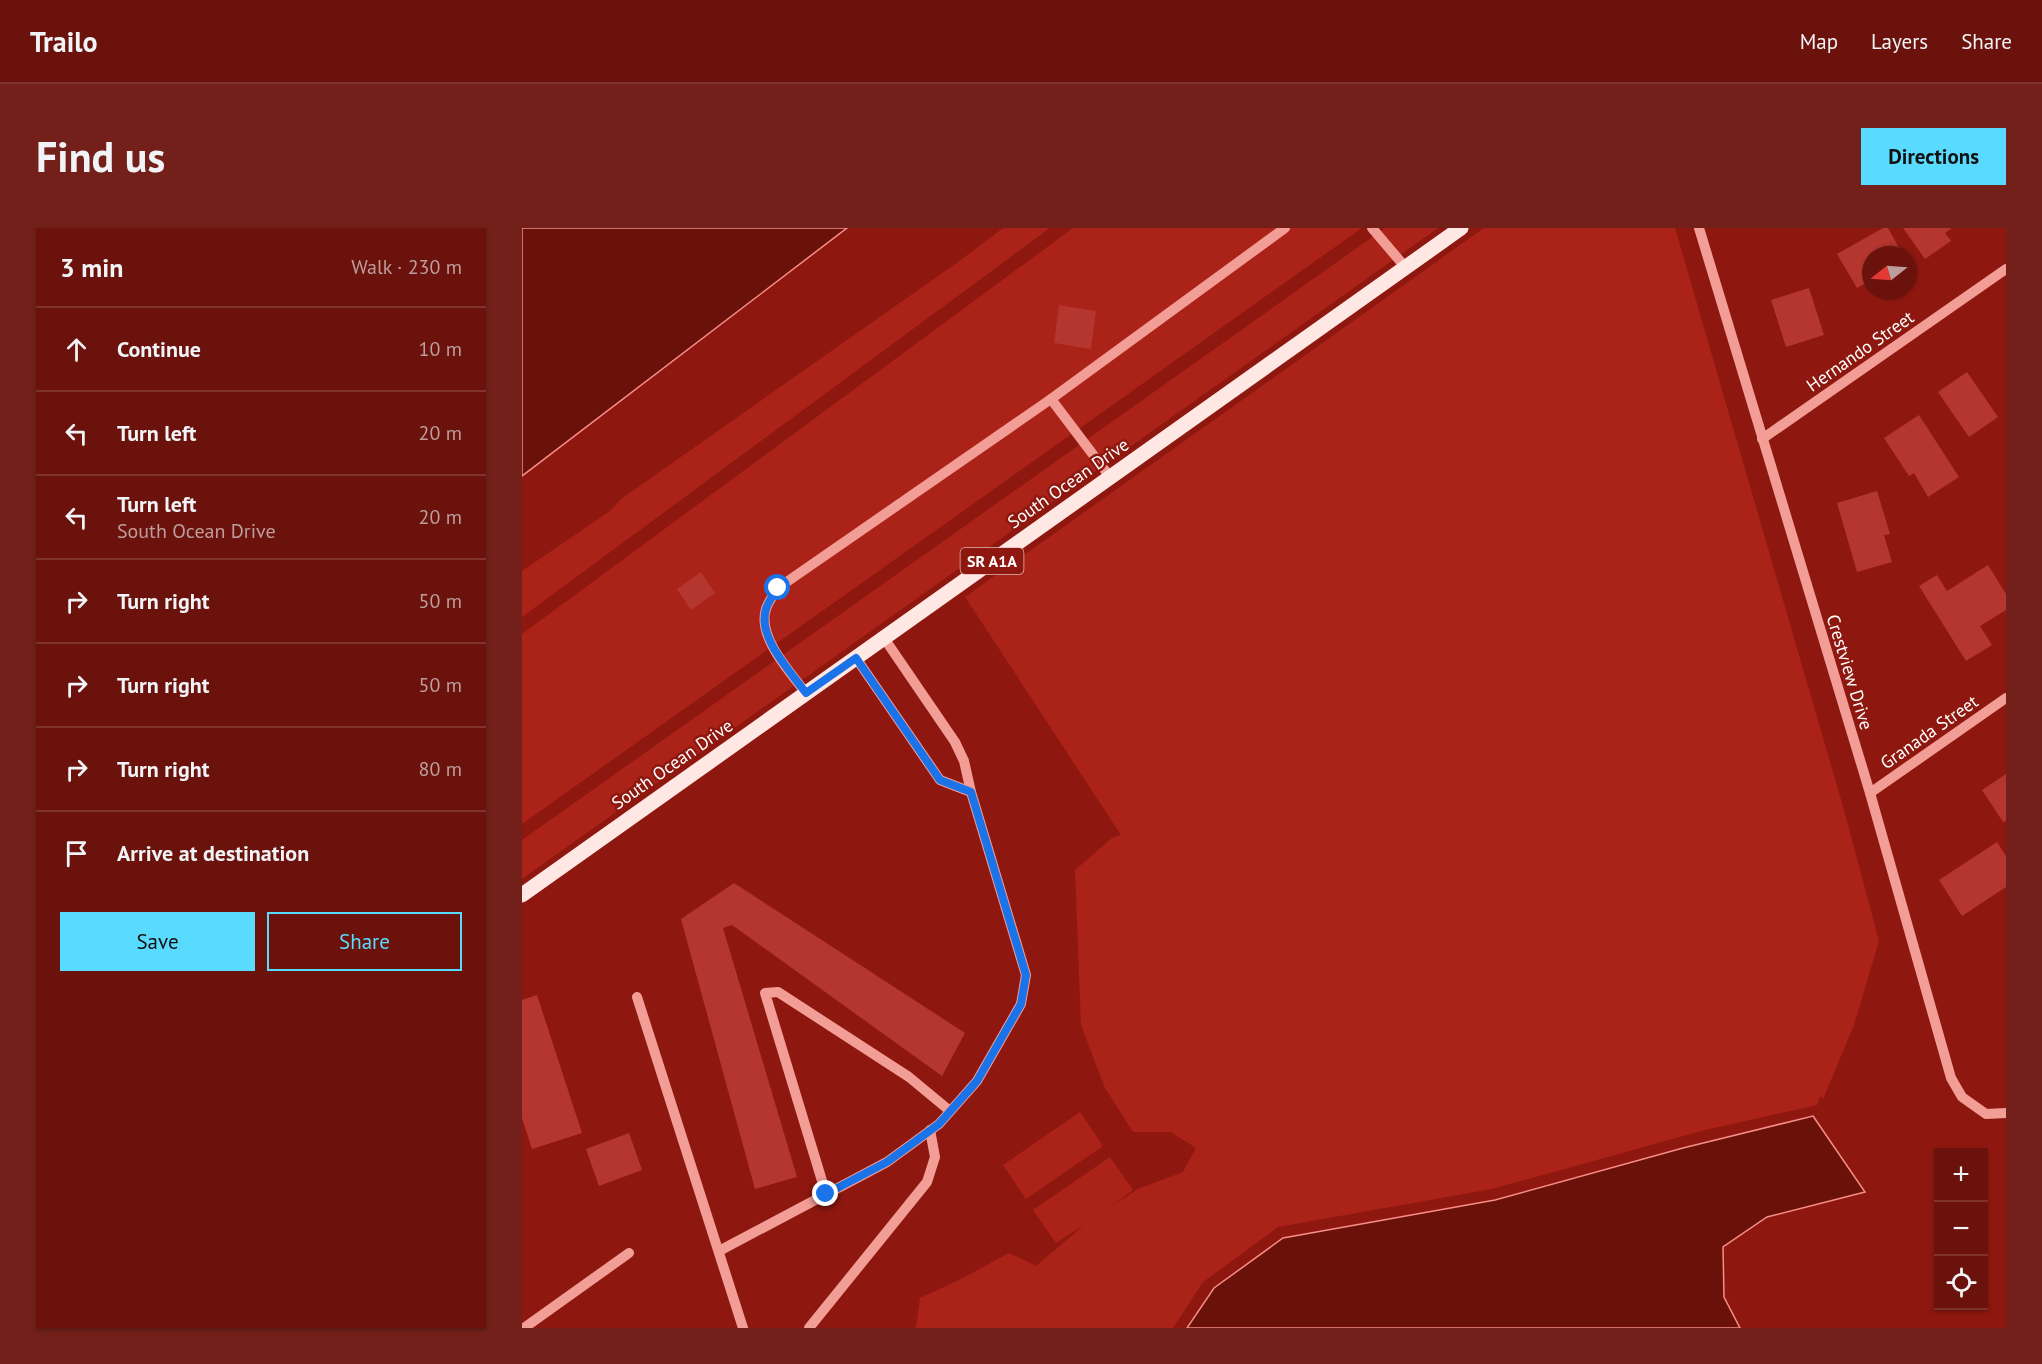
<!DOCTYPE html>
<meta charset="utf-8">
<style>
body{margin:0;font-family:"PT Sans",sans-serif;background:#722019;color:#f1f3f6}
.controls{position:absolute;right:18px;bottom:18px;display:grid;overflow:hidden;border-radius:0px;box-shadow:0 2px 4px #0004}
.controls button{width:54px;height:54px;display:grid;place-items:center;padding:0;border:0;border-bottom:2px solid #7d322c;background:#6a120b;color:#f1f3f6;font:30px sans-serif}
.compass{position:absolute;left:1340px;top:18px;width:54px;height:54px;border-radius:50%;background:#6a120b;box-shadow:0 2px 4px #0004;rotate:253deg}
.stop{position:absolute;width:18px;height:18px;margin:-14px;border:4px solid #1a73e8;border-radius:50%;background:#fff}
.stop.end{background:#1a73e8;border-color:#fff;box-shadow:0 2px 6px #0008}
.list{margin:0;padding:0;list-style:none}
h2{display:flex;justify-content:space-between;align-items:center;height:78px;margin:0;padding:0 24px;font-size:26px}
h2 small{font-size:20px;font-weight:400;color:#be9e9d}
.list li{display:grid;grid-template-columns:39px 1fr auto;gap:18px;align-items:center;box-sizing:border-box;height:84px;padding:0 24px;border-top:2px solid #7d322c}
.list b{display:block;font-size:22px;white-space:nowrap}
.list p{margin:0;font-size:20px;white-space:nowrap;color:#be9e9d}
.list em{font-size:20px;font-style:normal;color:#be9e9d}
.actions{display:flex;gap:12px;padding:18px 24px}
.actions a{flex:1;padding:14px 0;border:2px solid #59dbff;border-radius:0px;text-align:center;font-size:21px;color:#59dbff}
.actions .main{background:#59dbff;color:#111}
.icon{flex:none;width:33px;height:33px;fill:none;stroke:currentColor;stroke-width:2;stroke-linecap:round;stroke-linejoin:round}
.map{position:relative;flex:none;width:1484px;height:1100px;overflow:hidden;border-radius:0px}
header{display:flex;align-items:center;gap:36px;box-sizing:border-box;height:84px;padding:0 30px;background:#6a120b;border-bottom:2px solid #7d322c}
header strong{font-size:28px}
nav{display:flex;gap:33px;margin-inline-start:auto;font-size:21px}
.intro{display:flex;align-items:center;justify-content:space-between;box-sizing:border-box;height:144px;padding:0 36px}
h1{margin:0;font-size:42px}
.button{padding:15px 27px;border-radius:0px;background:#59dbff;color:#111;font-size:21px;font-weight:700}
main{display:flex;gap:36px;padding:0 36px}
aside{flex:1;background:#6a120b;border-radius:0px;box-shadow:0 2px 4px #0004}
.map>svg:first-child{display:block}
.green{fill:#ab2219}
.water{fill:#6a1109;stroke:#f78d88;stroke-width:1.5}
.building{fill:#b4362e}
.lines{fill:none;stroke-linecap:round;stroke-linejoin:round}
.minor{stroke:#f39d97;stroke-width:10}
.major{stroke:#ffe7e3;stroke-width:15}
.route{stroke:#1a73e8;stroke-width:8}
.labels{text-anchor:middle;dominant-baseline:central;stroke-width:5;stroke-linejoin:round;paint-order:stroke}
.shield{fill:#8e180f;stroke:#ddbab7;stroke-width:1.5}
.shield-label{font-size:16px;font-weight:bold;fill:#fff}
.street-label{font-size:18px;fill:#fff;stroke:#8e180f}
</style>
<header>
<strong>Trailo</strong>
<nav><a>Map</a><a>Layers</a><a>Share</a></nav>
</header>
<div class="intro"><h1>Find us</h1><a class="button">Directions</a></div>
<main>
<aside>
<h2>3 min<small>Walk · 230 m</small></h2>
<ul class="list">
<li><svg class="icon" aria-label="ahead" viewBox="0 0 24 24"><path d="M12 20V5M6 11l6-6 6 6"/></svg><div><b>Continue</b></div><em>10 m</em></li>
<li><svg class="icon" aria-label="left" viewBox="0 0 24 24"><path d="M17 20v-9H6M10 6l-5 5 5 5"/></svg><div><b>Turn left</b></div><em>20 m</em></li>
<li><svg class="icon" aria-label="left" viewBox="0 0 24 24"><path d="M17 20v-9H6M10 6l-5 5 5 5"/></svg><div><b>Turn left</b><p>South Ocean Drive</p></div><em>20 m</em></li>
<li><svg class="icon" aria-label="right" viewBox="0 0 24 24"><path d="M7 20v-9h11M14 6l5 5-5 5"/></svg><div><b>Turn right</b></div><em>50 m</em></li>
<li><svg class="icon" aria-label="right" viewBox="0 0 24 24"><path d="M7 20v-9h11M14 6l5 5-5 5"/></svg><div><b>Turn right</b></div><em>50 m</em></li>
<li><svg class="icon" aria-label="right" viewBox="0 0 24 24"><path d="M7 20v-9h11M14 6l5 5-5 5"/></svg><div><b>Turn right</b></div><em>80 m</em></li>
<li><svg class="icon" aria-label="arrive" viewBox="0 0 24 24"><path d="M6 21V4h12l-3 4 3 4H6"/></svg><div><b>Arrive at destination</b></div></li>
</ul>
<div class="actions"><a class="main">Save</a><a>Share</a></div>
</aside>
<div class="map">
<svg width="1484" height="1100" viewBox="0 0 1484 1100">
<rect width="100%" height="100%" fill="#8e180f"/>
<g class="green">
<path d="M481,0H528L0,389V343L88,283L99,271L436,34Z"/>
<path d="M551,0H840L0,596V406Z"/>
<path d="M863,0H916L0,651V612Z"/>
<path d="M962,0H1153L1324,589L1357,713L1332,797L1301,871L1298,868L1295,877L1183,902L970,961L756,999L681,1054L651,1100H394L398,1070L437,1052L487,1025L514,1038L562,997L534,1015L511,982L588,929L611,962L590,978L616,961L661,944L674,920L649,904H611L583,860L559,797L553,642L590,610L599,607L443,369Z"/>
<path d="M558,884L581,918L504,971L481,937Z"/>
</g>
<g class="water">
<path d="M0,0H325L0,248Z"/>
<path d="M1291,888L1343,964L1245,989L1201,1019L1202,1069L1218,1100H665L692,1060L761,1010L973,972L1161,920Z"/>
</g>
<g class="building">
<path d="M1361,0H1366L1381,27H1349V52L1335,60L1315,26Z"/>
<path d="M1381,0H1430L1423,5L1429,13L1403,31Z"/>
<path d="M1287,60L1302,107L1264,119L1249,72Z"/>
<path d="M537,77L574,83L569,121L532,115Z"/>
<path d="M1445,144L1476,189L1447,209L1416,164Z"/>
<path d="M1397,187L1437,249L1406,269L1392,245L1387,248L1362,210Z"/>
<path d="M1355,263L1368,306L1362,307L1370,334L1335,344L1315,275Z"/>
<path d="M1466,337L1484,366V382L1458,398L1470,417L1444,433L1397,358L1415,347L1425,363Z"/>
<path d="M179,344L193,365L169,382L155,361Z"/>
<path d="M1484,546V593L1481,594L1460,562Z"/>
<path d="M1475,614L1484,628V659L1440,688L1417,652Z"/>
<path d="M212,655L443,805L420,848L210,697L201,700L275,949L233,961L159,691Z"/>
<path d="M15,767L60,905L10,921L0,890V772Z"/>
<path d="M107,905L120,942L77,958L64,921Z"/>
</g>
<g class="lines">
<g class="minor">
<path d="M850,0L884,40"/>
<path d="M1177,0L1348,565L1429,850L1440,869L1464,886L1484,885"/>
<path d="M529,171L588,249"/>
<path d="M1240,211L1484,41"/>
<path d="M334,430L418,552L449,564L442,533L433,514L362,410"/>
<path d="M284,465C268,444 235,409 244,381C246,374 252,366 256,360L529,171L763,0"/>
<path d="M1348,565L1484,470"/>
<path d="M115,769L221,1100"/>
<path d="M304,966L243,765L256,764L387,849L428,883"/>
<path d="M197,1023L365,934L417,896L455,853L499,776L504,747L449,564"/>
<path d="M2,1100L107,1025"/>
<path d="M287,1100L405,954L413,929L408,902"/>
</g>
<path class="major" d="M0,667L939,0"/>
</g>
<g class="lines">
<path class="route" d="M256,360C252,366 246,374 244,381C235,409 268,443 284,465L334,430L418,552L449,564L504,747L499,776L455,853L417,896L365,934L304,966"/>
</g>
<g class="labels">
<rect class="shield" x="438.5" y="320" width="63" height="26" rx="4.5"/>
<g class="shield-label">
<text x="470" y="333">SR A1A</text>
</g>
<g class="street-label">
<text transform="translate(1338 123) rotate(-35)">Hernando Street</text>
<text transform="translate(546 255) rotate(-35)">South Ocean Drive</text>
<text transform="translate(1328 444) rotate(73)">Crestview Drive</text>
<text transform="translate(1407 504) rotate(-35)">Granada Street</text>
<text transform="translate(150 536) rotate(-35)">South Ocean Drive</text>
</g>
</g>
</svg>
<div class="controls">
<button>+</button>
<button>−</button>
<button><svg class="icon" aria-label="locate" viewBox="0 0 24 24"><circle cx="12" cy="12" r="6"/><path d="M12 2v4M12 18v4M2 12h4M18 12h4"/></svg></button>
</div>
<svg class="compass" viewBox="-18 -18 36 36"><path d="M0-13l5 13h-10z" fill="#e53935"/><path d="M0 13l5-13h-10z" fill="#be9e9d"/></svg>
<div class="stop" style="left:256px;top:360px"></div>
<div class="stop end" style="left:304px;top:966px"></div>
</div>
</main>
